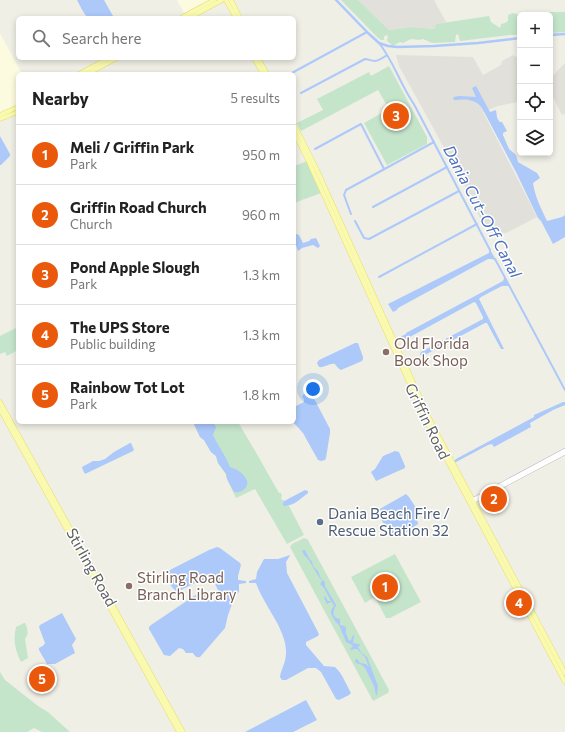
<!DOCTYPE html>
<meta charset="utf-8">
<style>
body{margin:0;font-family:Commissioner,sans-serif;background:#f6f6f6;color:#222}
.controls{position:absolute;right:12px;top:12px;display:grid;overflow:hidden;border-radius:6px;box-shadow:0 2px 6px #0003}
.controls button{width:36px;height:36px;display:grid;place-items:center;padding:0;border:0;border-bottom:1px solid #e0e0e0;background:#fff;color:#222;font:20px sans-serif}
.you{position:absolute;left:313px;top:389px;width:14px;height:14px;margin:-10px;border:3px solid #fff;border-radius:50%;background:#1a73e8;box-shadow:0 0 0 6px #1a73e833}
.badge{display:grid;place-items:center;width:26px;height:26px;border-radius:50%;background:#ea580c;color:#fff;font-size:13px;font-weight:700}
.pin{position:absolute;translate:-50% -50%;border:2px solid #fff;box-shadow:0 1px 4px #0006}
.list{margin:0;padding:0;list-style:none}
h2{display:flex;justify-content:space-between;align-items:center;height:52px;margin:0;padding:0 16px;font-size:17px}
h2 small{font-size:13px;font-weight:400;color:#767676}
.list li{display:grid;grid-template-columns:26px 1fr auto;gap:12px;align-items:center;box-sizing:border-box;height:60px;padding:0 16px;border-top:1px solid #e0e0e0}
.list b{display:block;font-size:15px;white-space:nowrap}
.list p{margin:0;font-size:13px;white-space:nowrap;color:#767676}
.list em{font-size:13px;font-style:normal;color:#767676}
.icon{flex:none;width:22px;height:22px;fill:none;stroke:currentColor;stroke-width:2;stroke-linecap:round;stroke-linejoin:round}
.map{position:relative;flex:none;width:565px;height:732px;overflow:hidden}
.search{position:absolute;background:#fff;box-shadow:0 2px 6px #0003;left:16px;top:16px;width:280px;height:44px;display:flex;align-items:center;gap:10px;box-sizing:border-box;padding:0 14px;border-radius:6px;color:#767676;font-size:15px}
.panel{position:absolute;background:#fff;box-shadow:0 2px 6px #0003;left:16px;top:72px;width:280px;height:352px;border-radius:6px}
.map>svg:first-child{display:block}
.commercial{fill:#fcfbdf}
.industrial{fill:#e1e0da}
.green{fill:#c5e5cb}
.water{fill:#acc9fa}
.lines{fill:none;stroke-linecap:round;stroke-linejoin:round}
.canal{stroke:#acc9fa;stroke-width:2}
.river{stroke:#acc9fa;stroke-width:2.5}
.secondary-casing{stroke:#babbc1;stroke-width:4}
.primary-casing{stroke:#e9dd65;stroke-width:5}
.secondary{stroke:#fff;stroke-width:3}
.primary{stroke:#f9fab0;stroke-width:4}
.education-dot{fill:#8d6e63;stroke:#fff;stroke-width:1.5}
.service-dot{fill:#5c6f8a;stroke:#fff;stroke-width:1.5}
.labels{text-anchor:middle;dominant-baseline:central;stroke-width:3;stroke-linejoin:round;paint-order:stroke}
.education-label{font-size:15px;fill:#785e54;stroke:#fff;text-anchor:start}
.street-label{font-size:15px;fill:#5e6066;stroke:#fff}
.service-label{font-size:15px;fill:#4e5e75;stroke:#fff;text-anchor:start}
.water-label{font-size:16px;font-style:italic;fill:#4e70bd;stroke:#fff}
</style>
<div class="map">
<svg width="565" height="732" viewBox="0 0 565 732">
<rect width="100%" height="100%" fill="#efefe6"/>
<g class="commercial">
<path d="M177,0H209L184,13Z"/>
<path d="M0,33L22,74H18V106L0,114Z"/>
</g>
<g class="industrial">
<path d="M358,0H434L446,22L436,24V29L411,27L389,30Z"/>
<path d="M396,55L473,57L483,75L501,65L502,61L513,55L520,59V106L517,102L498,106L483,112L537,217L506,233L492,232L482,222L463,182L399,66Z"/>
<path d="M565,63V115L564,114L562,115L552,95L550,96V77L555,74L557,71Z"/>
</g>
<g class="green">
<path d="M341,0H358L389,30L411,27L435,29L436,24L489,16L491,22L500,28L501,24L505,23L508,21V15L513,13L520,15L539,12H565V32L550,33V15H520V35H511L460,41L458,34L456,35L455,42L432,43L423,39L419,40L411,39L403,43L400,42L393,46L387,41L388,36L386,35L384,37V40H381L378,38Z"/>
<path d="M389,66L427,137V144L387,165L364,123L389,109L378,90L301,131L297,123L323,110L317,99L369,72L371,76Z"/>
<path d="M307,161L310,170L321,193L294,203V166L305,162Z"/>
<path d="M18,327V350L7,356L5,352L0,354V336Z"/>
<path d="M193,422H238L258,456L279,493H281L282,496L281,497L282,500H285L283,502L284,506H289L304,535L287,544L255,489L236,498L227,479L226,474L218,463L216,456L211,452L204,440L200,437Z"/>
<path d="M304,538L307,539L308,540L389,690L388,693L373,701L290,547L292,544Z"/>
<path d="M395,554L421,602L390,618H386L376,599L373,598L365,603L351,577Z"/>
<path d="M24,623H25C28,629 29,634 25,639L28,658L21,662C15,651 13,639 16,627Z"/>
<path d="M0,672L5,680L38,706L48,712L70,732H42L34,728L27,732H0Z"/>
</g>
<g class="water">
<path d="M77,0H104L113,16C108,18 92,20 87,17C84,14 79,4 77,0Z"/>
<path d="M476,86L490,112L496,110C497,115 496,118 500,122H502L507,131L503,133V135L509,149L516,155L518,162L537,173L540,178L533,183C535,197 541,208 547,221L562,217L565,215V237L553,244L541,221L538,218L516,172L482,108C476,99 465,99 454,100L453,98L454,97L459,96L476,97L472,88Z"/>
<path d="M0,136L10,154V156L1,165H0Z"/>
<path d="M294,233L299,235L303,243L309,241L311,239L316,238L320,246L318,248L313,245L302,248L298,251L294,239Z"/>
<path d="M489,248L496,260L491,259H488L398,308L397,310L393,312L388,304L487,254L489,253Z"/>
<path d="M505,276L510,286H502L498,288L481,297L479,299L504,349H501L487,323H485L423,356H421L420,354L421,352L483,319V317L476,303L474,302L408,338L397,341L396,339L406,334V333L503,281Z"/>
<path d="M355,343H358L363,357V359L362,361L341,370L338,368L335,364C329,363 325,368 319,367L317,363L319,360Z"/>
<path d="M307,391H310L330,429V433L326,458L325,460L321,461L318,460L303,433L293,422H294V407L304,402V400L302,396Z"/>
<path d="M563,402H565V405L553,410L530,423L531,427L494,447L492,444L488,445L456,462H455L454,461L456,459L534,417V415Z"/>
<path d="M193,422H213L216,427L213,435C218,446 226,456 230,467C237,469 245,474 247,481C249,488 240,494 234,492L227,479L226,474L218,463L216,456L211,452L204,440L200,437Z"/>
<path d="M130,443H131L134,450L133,451L85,474C84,472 82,469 82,467L93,461H99L105,459L114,452Z"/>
<path d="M395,451L399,452L405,466V468L376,481L371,472L375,469L383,456Z"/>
<path d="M305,490L308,491V493C300,499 294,506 284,506L283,505V502L288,499Z"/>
<path d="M406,494L409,497L420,514L417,519L418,524L402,535L396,533L389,534L379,515L378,510Z"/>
<path d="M217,547L220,548L240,563L241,565L238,576V580L246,581V583L239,584V592L235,596L228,615L225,628L200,657C196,658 195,656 193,653H186L183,649L179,648L170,656L164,655L149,629V627L151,625L200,592L204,591L207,592L213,602L221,596L214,582L208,583L202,582H197L181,590L176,591C171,587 165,578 166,572L209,550Z"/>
<path d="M302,550H305L310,560L312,561L313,566L318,571L321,579L325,582V586L336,605C334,611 330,617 340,619V625L344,626L346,627V633L349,641L351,640L353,635H354L353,643L359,644L360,645L358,647C361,653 362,653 367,657L378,686L377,695H376L374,686L365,668L362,665L356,663L355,661L356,659H357L360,663L366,664L369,667L365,657L357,649H354L352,650L350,649L353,646L352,645L346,642L339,625L335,621L331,614V610L334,606L332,602H331L327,604L324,598L325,596L328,601H331L324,588L320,584L322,581C316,574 311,561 304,555Z"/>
<path d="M290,555L289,557L286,562L287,573L319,634L318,636L306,642V645L324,666L335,667C342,673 346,684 351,693L349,695L339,700L336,699L321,672L316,668H308L286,680H282L280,677C281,669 286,663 286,653C287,630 264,606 256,583H249V581L256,579L257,572L264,559H278Z"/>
<path d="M62,613L76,639L72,645L75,653L55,664H47L39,650V648L44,645L45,643L39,627L40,625Z"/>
<path d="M306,700L317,720L293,732H245Z"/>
</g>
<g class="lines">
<g class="canal">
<path d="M379,43C391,58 397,75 406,91C409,97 413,102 416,108L490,250"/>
<path d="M290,74L367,32"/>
<path d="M301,93L365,59C368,59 371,61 375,61C379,61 384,57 387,55"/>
<path d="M315,149L361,124L384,169"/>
<path d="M373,207L447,167"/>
<path d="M351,214L344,195L346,190L434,142"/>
<path d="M355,221L364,238L369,239L459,191"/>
<path d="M495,259L565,390"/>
<path d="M379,277L477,224"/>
</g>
<g class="river">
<path d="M336,0L368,33L379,43L388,46L397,47L434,46L478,43L520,38"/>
<path d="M550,35L565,34"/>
</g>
<g class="secondary-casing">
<g id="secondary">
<path d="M472,500L565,450"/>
<path d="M473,502L565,453"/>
</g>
</g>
<g class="primary-casing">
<g id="primary">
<path d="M226,0L236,18"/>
<path d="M231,0L240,18"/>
<path d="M181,18L214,0"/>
<path d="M189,18L222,0"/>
<path d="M254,58L263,74"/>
<path d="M258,58L267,74"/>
<path d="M79,74L109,58"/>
<path d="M87,74L117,58"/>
<path d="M0,115L18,107"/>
<path d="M0,119L18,112"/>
<path d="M294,124L317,170L431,422L565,673"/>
<path d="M294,132L307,158L429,426L565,682"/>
<path d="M0,402L183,732"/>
<path d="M0,409L179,732"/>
</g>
</g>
<use href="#secondary" class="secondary"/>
<use href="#primary" class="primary"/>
</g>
<g class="education-dot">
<circle cx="386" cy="352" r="4"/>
<circle cx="129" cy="586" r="4"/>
</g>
<circle class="service-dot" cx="320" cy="522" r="4"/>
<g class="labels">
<g class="education-label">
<text x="394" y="343">Old Florida<tspan x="394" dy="17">Book Shop</tspan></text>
<text x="137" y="577">Stirling Road<tspan x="137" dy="17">Branch Library</tspan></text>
</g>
<g class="street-label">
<text transform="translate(428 421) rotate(64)">Griffin Road</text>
<text transform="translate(92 567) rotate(61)">Stirling Road</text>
</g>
<g class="service-label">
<text x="328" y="513">Dania Beach Fire /<tspan x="328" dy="17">Rescue Station 32</tspan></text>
</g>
<g class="water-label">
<text transform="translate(483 211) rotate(62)">Dania Cut-Off Canal</text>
</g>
</g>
</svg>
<div class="controls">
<button>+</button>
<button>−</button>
<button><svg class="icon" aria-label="locate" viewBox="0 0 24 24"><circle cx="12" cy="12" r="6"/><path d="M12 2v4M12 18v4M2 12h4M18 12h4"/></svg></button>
<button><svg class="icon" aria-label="layers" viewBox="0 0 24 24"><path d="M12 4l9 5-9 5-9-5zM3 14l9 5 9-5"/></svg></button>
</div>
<div class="you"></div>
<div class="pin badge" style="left:385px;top:587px">1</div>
<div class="pin badge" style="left:494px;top:499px">2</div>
<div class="pin badge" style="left:396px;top:116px">3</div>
<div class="pin badge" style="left:519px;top:603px">4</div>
<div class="pin badge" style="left:42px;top:679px">5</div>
<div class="search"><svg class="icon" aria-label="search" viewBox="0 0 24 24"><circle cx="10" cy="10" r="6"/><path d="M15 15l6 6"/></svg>Search here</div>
<section class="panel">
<h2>Nearby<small>5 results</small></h2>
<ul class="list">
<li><span class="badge">1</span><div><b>Meli / Griffin Park</b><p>Park</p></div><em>950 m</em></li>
<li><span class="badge">2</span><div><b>Griffin Road Church</b><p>Church</p></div><em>960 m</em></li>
<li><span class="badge">3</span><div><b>Pond Apple Slough</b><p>Park</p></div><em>1.3 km</em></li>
<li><span class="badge">4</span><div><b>The UPS Store</b><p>Public building</p></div><em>1.3 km</em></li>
<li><span class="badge">5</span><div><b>Rainbow Tot Lot</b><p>Park</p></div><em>1.8 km</em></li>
</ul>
</section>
</div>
